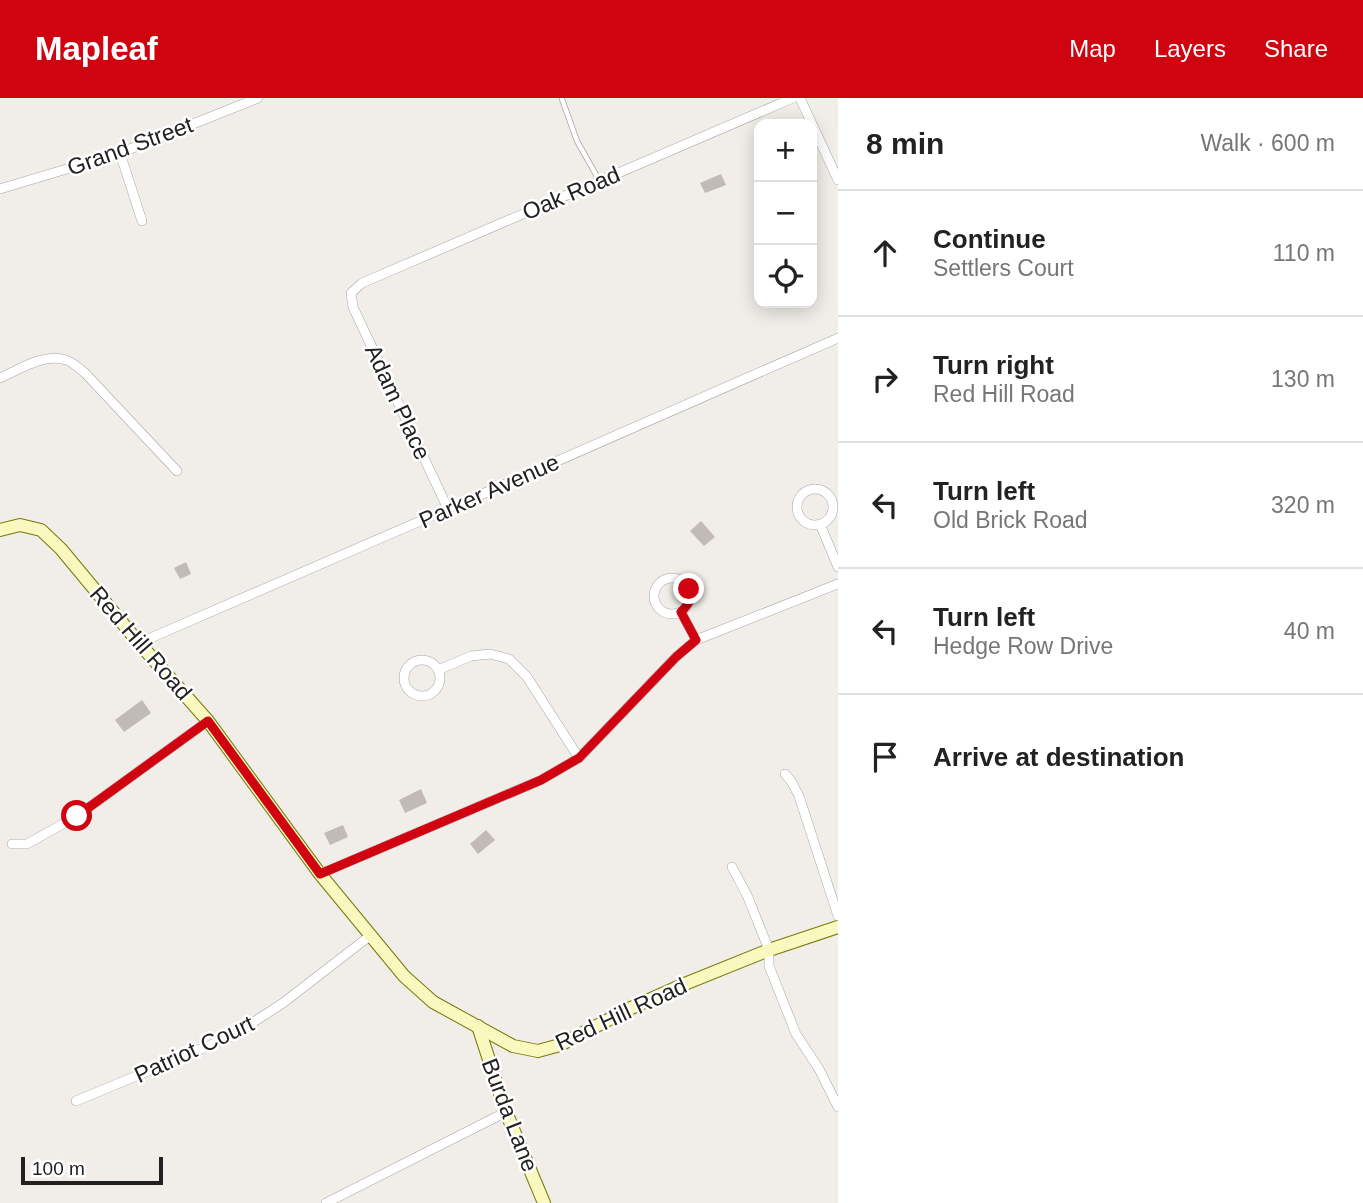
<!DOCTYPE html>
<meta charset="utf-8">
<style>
body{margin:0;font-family:Arial,sans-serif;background:#f6f6f6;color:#222}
.controls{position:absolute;right:21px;top:21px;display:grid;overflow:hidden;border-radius:14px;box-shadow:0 4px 18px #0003}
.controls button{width:63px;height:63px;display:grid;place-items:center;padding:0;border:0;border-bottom:2px solid #e0e0e0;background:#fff;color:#222;font:35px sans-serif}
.scale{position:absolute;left:21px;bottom:18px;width:142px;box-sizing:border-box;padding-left:7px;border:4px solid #212121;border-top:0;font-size:19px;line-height:24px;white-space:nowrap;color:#212121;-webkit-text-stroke:5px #fff;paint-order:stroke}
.stop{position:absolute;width:21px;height:21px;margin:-16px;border:5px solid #cf0410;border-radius:50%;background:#fff}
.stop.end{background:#cf0410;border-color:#fff;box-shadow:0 2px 7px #0008}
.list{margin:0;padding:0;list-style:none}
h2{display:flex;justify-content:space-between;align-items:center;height:91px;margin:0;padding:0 28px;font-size:30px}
h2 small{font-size:23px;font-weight:400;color:#767676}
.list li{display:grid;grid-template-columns:46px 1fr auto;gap:21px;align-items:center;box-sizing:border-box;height:126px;padding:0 28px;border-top:2px solid #e0e0e0}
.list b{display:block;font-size:26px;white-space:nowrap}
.list p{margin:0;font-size:23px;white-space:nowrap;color:#767676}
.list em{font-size:23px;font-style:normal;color:#767676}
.icon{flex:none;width:38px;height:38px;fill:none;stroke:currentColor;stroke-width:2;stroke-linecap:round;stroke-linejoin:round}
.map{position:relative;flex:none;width:838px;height:1105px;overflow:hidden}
header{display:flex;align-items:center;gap:42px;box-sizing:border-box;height:98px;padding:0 35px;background:#cf0410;color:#fff}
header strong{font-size:33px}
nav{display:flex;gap:38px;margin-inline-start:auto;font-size:24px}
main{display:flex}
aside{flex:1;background:#fff}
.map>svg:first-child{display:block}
.building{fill:#c2bab5}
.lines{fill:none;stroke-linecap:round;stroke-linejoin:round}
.lane-casing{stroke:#a5a5a5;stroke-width:6}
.street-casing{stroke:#a5a5a5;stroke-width:10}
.secondary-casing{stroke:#747a07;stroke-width:14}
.lane{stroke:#fff;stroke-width:4.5}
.street{stroke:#fff;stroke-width:9}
.secondary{stroke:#f9f8bf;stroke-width:12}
.route{stroke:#cf0410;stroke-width:9}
.labels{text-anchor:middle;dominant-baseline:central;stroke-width:5;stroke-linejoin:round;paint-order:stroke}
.street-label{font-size:23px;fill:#212121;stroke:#fff}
</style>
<header>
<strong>Mapleaf</strong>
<nav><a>Map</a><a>Layers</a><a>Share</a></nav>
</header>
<main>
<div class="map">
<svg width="838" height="1105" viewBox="0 0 838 1105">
<rect width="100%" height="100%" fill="#f1eee9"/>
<g class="building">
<path d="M721,76L726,87L705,95L700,85Z"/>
<path d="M701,423L715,439L704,448L690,433Z"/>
<path d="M186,464L191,476L180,481L174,470Z"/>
<path d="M142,602L151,615L124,634L115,622Z"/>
<path d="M421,691L427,705L405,715L399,702Z"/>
<path d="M343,727L348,739L330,747L324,735Z"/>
<path d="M486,732L495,742L478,756L470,746Z"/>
</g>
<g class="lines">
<g class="lane-casing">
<path id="lane" d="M562,1L577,43L599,82"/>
</g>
<g class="street-casing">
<g id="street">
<path d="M800,0L838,82"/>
<path d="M120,55L142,123"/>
<path d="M0,91L120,55L258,0"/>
<path d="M0,280C20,271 44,255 66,262C73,264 80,271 85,275L177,373"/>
<circle cx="815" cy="409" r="18"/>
<path d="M448,411L353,209L351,195L362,185L793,0"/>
<path d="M820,426L838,469"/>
<circle cx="672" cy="498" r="18"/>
<path d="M681,514L696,542"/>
<path d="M139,545L448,411L838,240"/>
<circle cx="422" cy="580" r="18"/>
<path d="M438,572L471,558L490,556L509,561L527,579L579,660"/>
<path d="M785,676L791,683L799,698L838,818"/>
<path d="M12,746H27L77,718L208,623"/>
<path d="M732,769L747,797L769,852V868L796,936L819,971L838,1009"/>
<path d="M320,776L541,682L579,660L676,559L696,542L838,486"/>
<path d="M76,1003L232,938L283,905L371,837"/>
<path d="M326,1105L506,1014"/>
</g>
</g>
<g class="secondary-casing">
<g id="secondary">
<path d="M0,432L20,427L41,432L61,451L139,545L208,623L320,776L404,878L433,904L513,948L538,953L560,947L631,910L687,885L769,852L838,829"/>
<path d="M478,928L506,1014L544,1105"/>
</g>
</g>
<use href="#lane" class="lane"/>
<use href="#street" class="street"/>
<use href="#secondary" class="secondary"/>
</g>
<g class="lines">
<path class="route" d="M77,718L208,623L320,776L541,682L579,660L676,559L696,542L681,514C688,507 692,502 689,491"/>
</g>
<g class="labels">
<g class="street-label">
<text transform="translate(130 48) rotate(-20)">Grand Street</text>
<text transform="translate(571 95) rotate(-23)">Oak Road</text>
<text transform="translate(398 304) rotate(65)">Adam Place</text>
<text transform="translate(489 393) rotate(-24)">Parker Avenue</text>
<text transform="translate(141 545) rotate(49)">Red Hill Road</text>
<text transform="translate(621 916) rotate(-25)">Red Hill Road</text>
<text transform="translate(194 951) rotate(-25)">Patriot Court</text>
<text transform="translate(510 1017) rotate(69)">Burda Lane</text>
</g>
</g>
</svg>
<div class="controls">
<button>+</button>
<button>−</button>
<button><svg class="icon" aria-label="locate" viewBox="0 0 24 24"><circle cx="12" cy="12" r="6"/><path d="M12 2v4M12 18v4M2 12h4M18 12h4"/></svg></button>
</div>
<div class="scale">100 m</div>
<div class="stop" style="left:77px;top:718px"></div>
<div class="stop end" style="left:689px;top:491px"></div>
</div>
<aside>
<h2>8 min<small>Walk · 600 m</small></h2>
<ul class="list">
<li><svg class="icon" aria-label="ahead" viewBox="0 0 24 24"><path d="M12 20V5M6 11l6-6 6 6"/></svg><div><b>Continue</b><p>Settlers Court</p></div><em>110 m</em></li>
<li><svg class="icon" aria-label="right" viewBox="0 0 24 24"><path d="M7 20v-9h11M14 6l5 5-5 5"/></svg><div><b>Turn right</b><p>Red Hill Road</p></div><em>130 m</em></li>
<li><svg class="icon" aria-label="left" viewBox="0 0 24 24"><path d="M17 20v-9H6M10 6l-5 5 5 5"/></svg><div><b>Turn left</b><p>Old Brick Road</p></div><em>320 m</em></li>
<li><svg class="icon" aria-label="left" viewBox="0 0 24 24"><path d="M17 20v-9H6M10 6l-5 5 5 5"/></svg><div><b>Turn left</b><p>Hedge Row Drive</p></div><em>40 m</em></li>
<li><svg class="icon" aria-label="arrive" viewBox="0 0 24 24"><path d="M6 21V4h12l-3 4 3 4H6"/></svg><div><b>Arrive at destination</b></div></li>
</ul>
</aside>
</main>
